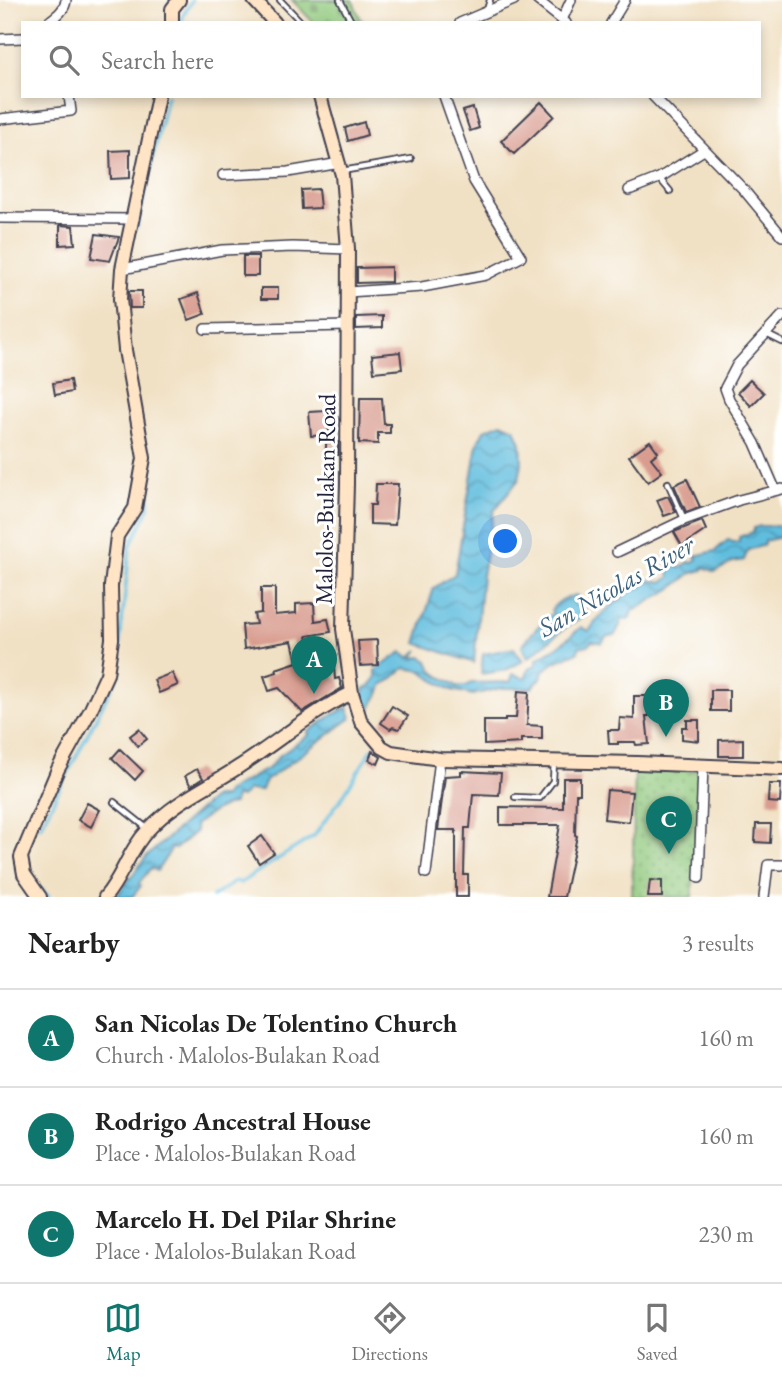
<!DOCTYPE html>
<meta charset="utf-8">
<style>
body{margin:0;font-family:"EB Garamond",serif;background:#f6f6f6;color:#222}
.you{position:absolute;left:506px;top:542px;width:24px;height:24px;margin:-18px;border:5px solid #fff;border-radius:50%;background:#1a73e8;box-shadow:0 0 0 10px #1a73e833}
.badge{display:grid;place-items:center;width:46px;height:46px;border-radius:50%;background:#0f766e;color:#fff;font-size:23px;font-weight:700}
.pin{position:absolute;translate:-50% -58px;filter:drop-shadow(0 2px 4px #0008)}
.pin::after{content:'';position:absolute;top:37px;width:24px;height:21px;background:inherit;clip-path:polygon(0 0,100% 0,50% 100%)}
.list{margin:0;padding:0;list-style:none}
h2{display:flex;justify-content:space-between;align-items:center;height:91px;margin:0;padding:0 28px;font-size:30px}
h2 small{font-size:23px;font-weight:400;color:#767676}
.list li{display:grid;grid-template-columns:46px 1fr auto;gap:21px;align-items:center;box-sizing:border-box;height:98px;padding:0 28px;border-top:2px solid #e0e0e0}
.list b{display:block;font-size:26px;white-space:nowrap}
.list p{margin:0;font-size:23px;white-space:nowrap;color:#767676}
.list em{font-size:23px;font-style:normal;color:#767676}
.icon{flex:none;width:38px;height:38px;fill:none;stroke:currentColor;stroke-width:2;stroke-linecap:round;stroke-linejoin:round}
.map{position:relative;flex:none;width:782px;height:897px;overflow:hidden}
.search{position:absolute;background:#fff;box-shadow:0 4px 10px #0003;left:21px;right:21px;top:21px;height:77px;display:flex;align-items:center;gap:18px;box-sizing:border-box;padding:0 24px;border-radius:0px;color:#767676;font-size:26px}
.sheet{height:385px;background:#fff}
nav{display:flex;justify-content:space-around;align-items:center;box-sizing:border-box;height:98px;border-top:2px solid #e0e0e0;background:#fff;font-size:19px;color:#767676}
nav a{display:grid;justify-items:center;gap:4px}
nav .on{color:#0f766e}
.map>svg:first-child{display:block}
.grass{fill:url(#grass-dots);stroke:#59755b;stroke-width:2}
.cemetery{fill:url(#cemetery-stones);stroke:#59755b;stroke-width:2}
.water{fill:url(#water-waves);stroke:#41708c;stroke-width:2}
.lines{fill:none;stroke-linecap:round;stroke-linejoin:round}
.stream{stroke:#60bdde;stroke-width:3.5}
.building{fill:#d99d90}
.lane-casing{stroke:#413f50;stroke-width:8}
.street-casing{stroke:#413f50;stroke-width:12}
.secondary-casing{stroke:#413f50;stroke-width:16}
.lane{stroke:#fff;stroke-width:4.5}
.street{stroke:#fff;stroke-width:9}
.secondary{stroke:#ffe4c6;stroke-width:12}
.labels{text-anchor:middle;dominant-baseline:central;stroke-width:6;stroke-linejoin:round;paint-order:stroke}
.street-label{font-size:24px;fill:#22223b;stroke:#fff}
.water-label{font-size:26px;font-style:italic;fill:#3b607c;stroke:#fff}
</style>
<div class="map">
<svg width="782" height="897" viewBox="0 0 782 897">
<defs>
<pattern id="grass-dots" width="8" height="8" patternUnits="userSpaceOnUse" patternTransform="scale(1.75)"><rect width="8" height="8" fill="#90c87b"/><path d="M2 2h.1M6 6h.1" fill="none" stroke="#75a266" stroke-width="1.8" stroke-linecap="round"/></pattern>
<pattern id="cemetery-stones" width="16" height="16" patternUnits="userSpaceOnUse" patternTransform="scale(1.75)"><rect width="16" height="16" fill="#90c87b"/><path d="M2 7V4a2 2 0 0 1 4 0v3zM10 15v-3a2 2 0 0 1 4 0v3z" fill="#75a266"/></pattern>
<pattern id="water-waves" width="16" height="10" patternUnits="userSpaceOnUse" patternTransform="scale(1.75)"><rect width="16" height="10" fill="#60bdde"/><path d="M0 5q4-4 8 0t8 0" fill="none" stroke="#4f99b5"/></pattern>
</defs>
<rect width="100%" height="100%" fill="#fff"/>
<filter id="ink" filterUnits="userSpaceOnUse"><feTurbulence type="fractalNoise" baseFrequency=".0143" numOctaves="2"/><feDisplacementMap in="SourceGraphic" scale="14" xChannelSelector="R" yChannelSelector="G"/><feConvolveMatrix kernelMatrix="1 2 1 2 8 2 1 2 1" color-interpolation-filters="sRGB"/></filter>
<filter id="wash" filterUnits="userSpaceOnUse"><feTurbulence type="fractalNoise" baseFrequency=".00686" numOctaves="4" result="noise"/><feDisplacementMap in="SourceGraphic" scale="28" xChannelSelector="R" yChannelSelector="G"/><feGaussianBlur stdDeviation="1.57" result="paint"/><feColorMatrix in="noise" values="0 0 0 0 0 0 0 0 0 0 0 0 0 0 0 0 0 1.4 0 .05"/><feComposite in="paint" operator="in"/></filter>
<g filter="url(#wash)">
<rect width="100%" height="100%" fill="#f1e1c4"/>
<path class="grass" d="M635,768L701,771L692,897H632Z"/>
<path class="cemetery" d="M292,0H352L363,23H314Z"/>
<g class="water">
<path d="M501,423L515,429L521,443L522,463L519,479L494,511L482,575L474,663L416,643L434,588L455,574L477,444L484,430Z"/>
<path d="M760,526H782V537L764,541V545L748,550L744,560L733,562L715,572L704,567L703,570L690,574L674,587L632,612L629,619H623L615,635L606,637L602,643L592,641L588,645L579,647L578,652L555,662L543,671L541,678L532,688H501L473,695L452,690L433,680L422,671L405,668L388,682L383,684L379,694L367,714L362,697L365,688L370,686L376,678V670L402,652L410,657L419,650L413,658L421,657L428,661C434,678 445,677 457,686H466L471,683L510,682L513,674L525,678L529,669L537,664V659L559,646L581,627L589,631C604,607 625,595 648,580L663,582L670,577L669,571L675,566L680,568L689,562L691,563L697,559L695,556L715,551L729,539L732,542H739V537L753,532L754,528Z"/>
<path d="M577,595L587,614L565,628L528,658L522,647L523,644C533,633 541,621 553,613L551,610C559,600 565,597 577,595Z"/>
<path d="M514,648L523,661L506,670L481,674L483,654Z"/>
<path d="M348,707L351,718L267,780L260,791L249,790L241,797H235L234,804C222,805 204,817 195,825L196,831L175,849L172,848L157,871L151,868L139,883L141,886L132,897H116L146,857L214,797H224L227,791L269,768L279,756L309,735L308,732L332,715Z"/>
</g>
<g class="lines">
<g class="stream">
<path d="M183,23L182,17L192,0"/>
<path d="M137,227L167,96"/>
<path d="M40,827L116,679L130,546L149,508V463"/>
<path d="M41,889L49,897"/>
<path d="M212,897L236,881L240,883L314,836L343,796L372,749"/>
</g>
</g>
<g id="blocks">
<g class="building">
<path d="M541,102L554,116L514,154L501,141Z"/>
<path d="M473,108L479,128L470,131L463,111Z"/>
<path d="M364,122L367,135L348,141L345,128Z"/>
<path d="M130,150V178L111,179L110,151Z"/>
<path d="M318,189L320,208L302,209L301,190Z"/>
<path d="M60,225L73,226L75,244L60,245Z"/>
<path d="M96,234L119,237L110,261L91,258Z"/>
<rect x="243" y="256" width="15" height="20"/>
<path d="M391,267V282L357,283V268Z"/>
<rect x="261" y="288" width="17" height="11"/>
<path d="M129,291H142V308H130Z"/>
<path d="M198,293L205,314L189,320L181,299Z"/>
<path d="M382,316V328L356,329V317Z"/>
<path d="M400,352L402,369L374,372L372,355Z"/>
<path d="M70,380L72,392L55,395L53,383Z"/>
<path d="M750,380L764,393L751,406L738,392Z"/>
<path d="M360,398H382L384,424H390V433H378V444L359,443Z"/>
<path d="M327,411L329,435L311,436L309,412Z"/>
<path d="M650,441L658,452L651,458L662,472L648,482L629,456Z"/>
<path d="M338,442V455H326V443Z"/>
<path d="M687,479L700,507L686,512L674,485Z"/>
<path d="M376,484H398L395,525L370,524V505H375Z"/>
<path d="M668,496L676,512L664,516L657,500Z"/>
<path d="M702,521L706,530L682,546L674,532Z"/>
<path d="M261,588H275V615L296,613V604L314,603L315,621L328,619L331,632L307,636L312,656L333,654L335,679L339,678L342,688L302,712L279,688L269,691L264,676L277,672L276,669L297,662L292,641L244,649L242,625L256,624L254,614L261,613Z"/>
<path d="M377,640L378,665L360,666L358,641Z"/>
<path d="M172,673L178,685L159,693L154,680Z"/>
<rect x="711" y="690" width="18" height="21"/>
<path d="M518,691L529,692L527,725L542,726V739H521V743L484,745V721H505V718H516Z"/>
<path d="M674,694L675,705H671V709L649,711V716H646L649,744L636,745L635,742H618V744H609L608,730H619L620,718L634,719V696H649V701L665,700V695Z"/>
<path d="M392,706L408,716L399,729L393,727L390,729L381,723Z"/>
<path d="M687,720H699V741L682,739V727H687Z"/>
<path d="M139,729L147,739L138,746L130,736Z"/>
<path d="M743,739V756H719V740Z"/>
<path d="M120,749L143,771L135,780L112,758Z"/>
<path d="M372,751L381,757L378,764L369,760Z"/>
<path d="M197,769L203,778L191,786L185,776Z"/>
<path d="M461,771L501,773L499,795L473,794L470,828H465L464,875H468V897H456V830H438L445,776L461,775Z"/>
<path d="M563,778H580V794H576L575,835L577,836L564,897H547L560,825H500V807L563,808Z"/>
<path d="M769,784H781L780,803L768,802Z"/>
<path d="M607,790L632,792L629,822L604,819Z"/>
<path d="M87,803L100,810L91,827L78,820Z"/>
<path d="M756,824H771L770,843L755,842Z"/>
<path d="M262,836L274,853L259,863L248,846Z"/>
<path d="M650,880L662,881V897H648Z"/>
</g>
</g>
</g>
<g filter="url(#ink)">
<use href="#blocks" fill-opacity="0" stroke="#413f50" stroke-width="2"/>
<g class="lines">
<g class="lane-casing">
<g id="lane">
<path d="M280,0L302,23"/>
<path d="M340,0L352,23"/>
<path d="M487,10L490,0"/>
<path d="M342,171L411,159"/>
<path d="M660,179L670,191"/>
<path d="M766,334L782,342"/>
<path d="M668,483L684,519"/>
<path d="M515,797L540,798L553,781L554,761"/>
<path d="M114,802L148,829"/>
</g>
</g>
<g class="street-casing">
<g id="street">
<path d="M537,0L566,23"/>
<path d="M562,20L571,0"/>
<path d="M47,23C55,17 65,11 66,0"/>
<path d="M460,23L514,0"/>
<path d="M611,23L625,0"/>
<path d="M0,39L23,38"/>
<path d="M653,96L743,189L782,236"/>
<path d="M0,119L71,111L69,96"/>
<path d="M223,175L288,172L340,163"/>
<path d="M629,190L659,178L704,150"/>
<path d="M0,218L134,219"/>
<path d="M122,269L222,250L293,247L348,249"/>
<path d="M348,292L422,287L486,275L521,257L474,181L444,96"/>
<path d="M205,329L348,326"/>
<path d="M775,489L755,443L729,399L725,388L737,365L782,316"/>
<path d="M617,552L684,520L739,500L782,489"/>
<path d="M426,873L440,759"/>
<path d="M699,878L703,765"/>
<path d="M764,897L768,865H782"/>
</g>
</g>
<g class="secondary-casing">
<g id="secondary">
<path d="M254,0L275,23"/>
<path d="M172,23V9L179,0"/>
<path d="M320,96L342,175L348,249L347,484L343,629L352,693L361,722L382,747L391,752L440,759L638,763L782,769"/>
<path d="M40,897L24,874L21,857L58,769L90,711L107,674L112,639L111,586L117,536L135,508L144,458L125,350L120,299L122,269L158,96"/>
<path d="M105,897C123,876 128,851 148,830C176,800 207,788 240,766C278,742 311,712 352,693"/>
</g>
</g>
<use href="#lane" class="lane"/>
<use href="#street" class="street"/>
<use href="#secondary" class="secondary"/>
</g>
</g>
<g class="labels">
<g class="street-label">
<text transform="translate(325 499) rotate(-89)">Malolos-Bulakan Road</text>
</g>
<g class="water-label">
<text transform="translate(616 586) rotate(-30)">San Nicolas River</text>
</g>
</g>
</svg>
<div class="you"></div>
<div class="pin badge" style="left:314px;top:694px">A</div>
<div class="pin badge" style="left:666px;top:737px">B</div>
<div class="pin badge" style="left:669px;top:854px">C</div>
<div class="search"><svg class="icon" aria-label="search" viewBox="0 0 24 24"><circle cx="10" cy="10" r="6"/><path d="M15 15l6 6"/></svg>Search here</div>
</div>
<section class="sheet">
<h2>Nearby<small>3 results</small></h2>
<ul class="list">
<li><span class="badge">A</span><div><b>San Nicolas De Tolentino Church</b><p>Church · Malolos-Bulakan Road</p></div><em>160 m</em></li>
<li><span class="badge">B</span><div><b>Rodrigo Ancestral House</b><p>Place · Malolos-Bulakan Road</p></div><em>160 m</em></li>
<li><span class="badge">C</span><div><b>Marcelo H. Del Pilar Shrine</b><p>Place · Malolos-Bulakan Road</p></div><em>230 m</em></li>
</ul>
</section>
<nav>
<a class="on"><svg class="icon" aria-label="map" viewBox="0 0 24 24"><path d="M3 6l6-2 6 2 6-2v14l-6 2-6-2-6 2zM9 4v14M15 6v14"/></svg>Map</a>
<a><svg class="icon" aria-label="directions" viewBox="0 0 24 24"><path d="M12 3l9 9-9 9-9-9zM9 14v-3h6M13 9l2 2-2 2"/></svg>Directions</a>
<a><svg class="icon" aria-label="saved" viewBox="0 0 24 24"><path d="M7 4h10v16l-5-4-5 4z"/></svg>Saved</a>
</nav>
